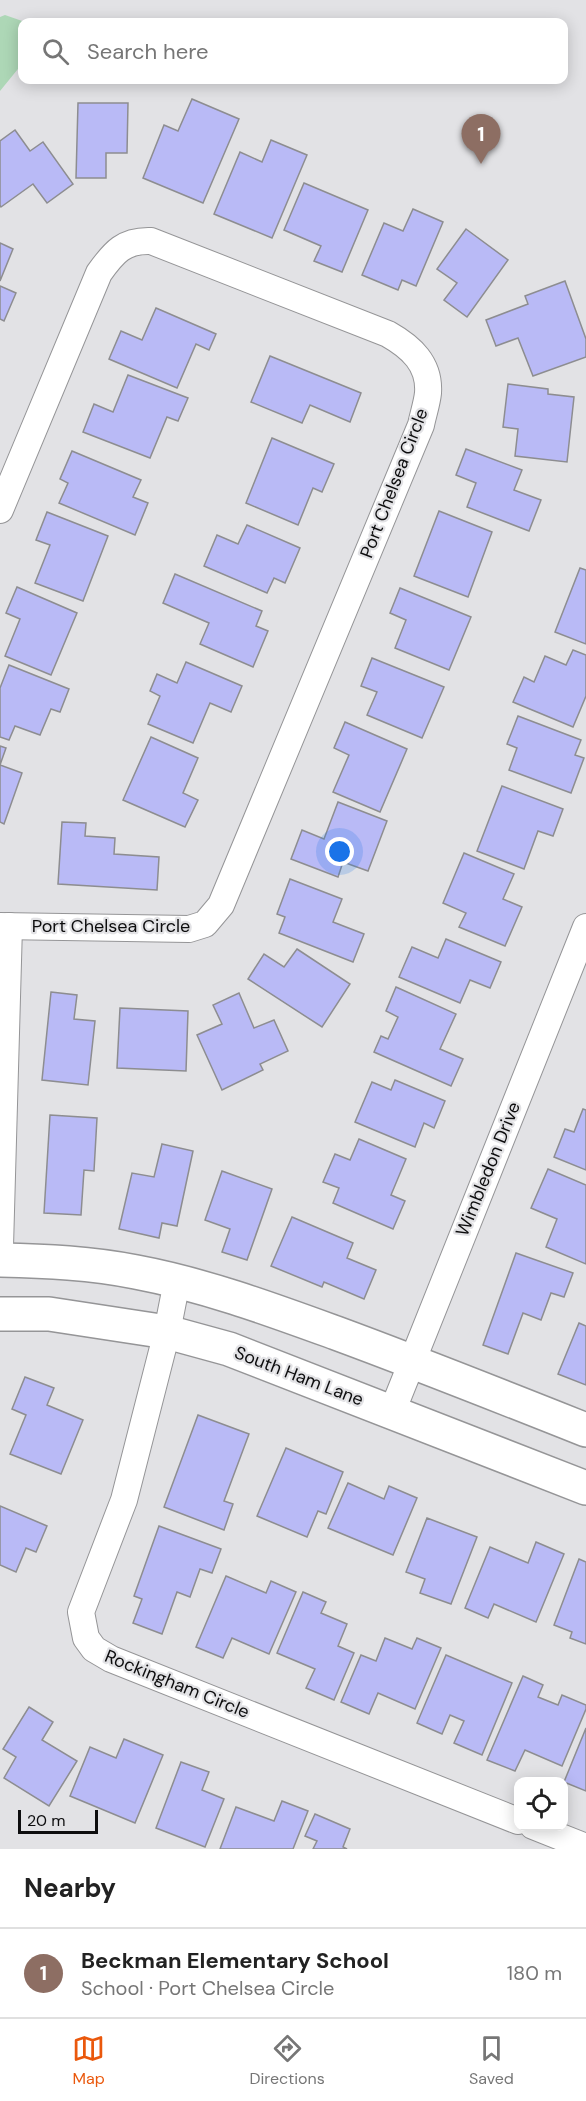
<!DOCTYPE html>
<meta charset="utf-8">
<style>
body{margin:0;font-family:"DM Sans",sans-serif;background:#f6f6f6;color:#222}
.controls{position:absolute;right:18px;bottom:18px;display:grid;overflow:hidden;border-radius:12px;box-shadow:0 3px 15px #0003}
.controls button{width:54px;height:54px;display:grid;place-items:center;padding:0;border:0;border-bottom:2px solid #e0e0e0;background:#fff;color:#222;font:30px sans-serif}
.scale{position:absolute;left:18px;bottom:15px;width:80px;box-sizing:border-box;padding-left:6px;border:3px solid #0d0d0e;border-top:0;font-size:16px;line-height:21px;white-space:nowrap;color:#0d0d0e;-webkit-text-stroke:4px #e2e2e5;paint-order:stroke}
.you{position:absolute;left:340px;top:852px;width:21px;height:21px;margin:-15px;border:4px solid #fff;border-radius:50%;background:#1a73e8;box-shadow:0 0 0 9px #1a73e833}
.badge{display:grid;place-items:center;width:39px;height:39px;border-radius:50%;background:#ea580c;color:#fff;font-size:20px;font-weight:700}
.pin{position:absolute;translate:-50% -50px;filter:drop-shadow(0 2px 3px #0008)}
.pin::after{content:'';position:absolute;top:32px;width:21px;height:18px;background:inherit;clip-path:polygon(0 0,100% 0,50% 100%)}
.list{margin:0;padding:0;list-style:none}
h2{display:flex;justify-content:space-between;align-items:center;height:78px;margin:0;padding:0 24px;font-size:26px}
h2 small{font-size:20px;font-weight:400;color:#767676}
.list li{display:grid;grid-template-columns:39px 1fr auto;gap:18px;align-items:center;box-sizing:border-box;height:90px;padding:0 24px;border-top:2px solid #e0e0e0}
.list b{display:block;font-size:22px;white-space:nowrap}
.list p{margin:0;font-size:20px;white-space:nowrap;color:#767676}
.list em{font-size:20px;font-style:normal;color:#767676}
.icon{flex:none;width:33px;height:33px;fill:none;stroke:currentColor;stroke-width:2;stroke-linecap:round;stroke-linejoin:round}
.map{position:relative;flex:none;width:586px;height:1849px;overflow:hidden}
.search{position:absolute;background:#fff;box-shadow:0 3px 15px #0003;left:18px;right:18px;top:18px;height:66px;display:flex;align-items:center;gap:15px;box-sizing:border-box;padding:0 21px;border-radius:12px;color:#767676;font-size:22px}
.sheet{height:168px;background:#fff}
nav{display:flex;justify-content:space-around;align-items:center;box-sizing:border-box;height:84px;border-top:2px solid #e0e0e0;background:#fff;font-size:16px;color:#767676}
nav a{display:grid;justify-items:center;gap:3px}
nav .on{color:#ea580c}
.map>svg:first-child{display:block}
.green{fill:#add7b6}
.building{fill:#b9baf6;stroke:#8d8d90;stroke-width:1.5}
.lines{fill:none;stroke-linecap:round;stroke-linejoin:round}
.street-casing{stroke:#959597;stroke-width:28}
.secondary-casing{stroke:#959597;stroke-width:36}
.street{stroke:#fff;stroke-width:26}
.secondary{stroke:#fff;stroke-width:33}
.labels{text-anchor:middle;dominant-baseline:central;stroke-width:4.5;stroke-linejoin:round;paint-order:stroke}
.street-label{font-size:18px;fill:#0d0d0e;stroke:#e2e2e5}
</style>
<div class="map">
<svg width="586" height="1849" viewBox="0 0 586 1849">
<rect width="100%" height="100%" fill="#e2e2e5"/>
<path class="green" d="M5,15L25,22H22V64L0,91V17Z"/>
<g class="building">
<path d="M192,99L239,119L203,203L143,178L164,125L178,131Z"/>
<path d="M78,103H128L127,153H106V178H76Z"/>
<path d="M15,130L30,151L43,142L73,184L47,203L33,184L1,207L0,205V141Z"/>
<path d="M271,140L307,155L272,238L214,214L240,152L262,162Z"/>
<path d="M304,183L368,210L342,272L314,261L321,246L284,230Z"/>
<path d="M413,209L443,222L416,286L402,280L398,290L362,275L384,223L403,231Z"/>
<path d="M466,229L508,260L467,317L444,300L457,283L437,269Z"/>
<path d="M0,243L13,249L0,281Z"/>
<path d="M565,281L586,339V357L533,376L518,338L496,346L486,320L528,304L525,296Z"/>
<path d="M0,286L16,293L4,321L0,319Z"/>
<path d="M156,308L216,334L209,350L196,344L177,388L109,359L121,331L142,340Z"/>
<path d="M270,356L361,393L350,422L310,405L302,423L251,402Z"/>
<path d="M128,375L188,398L178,421L167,417L150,458L83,432L94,404L113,412Z"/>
<path d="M508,384L548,389V394L574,397L567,462L515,456L518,429L503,427Z"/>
<path d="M272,438L334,464L322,492L313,488L298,525L246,503Z"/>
<path d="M466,449L522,470L514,490L541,500L529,531L467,507L476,483L456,475Z"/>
<path d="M72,451L141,480L133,497L148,503L135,535L59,503L68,483L60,479Z"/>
<path d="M439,511L492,532L468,597L414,576Z"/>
<path d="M47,512L108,536L83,601L35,583L50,545L36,540Z"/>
<path d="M247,525L300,548L285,583L274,578L267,593L204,566L217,535L238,544Z"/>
<path d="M580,568L586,570V644L555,632Z"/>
<path d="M175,574L262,611L256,626L268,631L253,667L200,644L209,623L163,603Z"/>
<path d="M17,587L77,613L51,675L5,656L20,619L6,613Z"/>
<path d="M400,588L471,617L449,670L395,648L406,620L390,613Z"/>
<path d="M573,650L586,655V696L573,727L513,702L524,677L534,682L545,656L566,665Z"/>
<path d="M372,658L444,687L422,738L367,715L377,692L361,686Z"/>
<path d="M186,662L242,686L231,712L210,703L193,743L148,724L160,696L150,691L157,674L177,683Z"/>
<path d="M9,665L69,689L60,712L51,709L40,735L15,726L9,740L0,737V688Z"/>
<path d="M518,716L581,740L575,755L584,758L571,793L509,770L517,748L507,744Z"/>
<path d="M345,722L407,749L380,812L333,792L349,755L334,748Z"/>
<path d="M151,737L198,758L183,793L198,800L185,827L123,800Z"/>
<path d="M0,746L6,748L0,765L22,773L4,824L0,822Z"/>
<path d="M502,786L563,809L553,836L538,831L524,869L477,851Z"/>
<path d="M338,802L387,821L368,871L343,862L338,877L291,859L302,830L324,839Z"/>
<path d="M62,822L86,823L85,836L115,838L114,854L159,857L157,890L58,884Z"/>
<path d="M464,853L514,874L503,899L522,907L505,946L459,927L466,913L443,903Z"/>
<path d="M290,879L342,899L333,922L364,934L353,962L279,933L285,917L277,914Z"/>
<path d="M446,939L501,962L490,988L470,980L460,1003L399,977L412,947L438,958Z"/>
<path d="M297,949L350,984L322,1027L248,979L264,954L284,967Z"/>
<path d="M396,987L456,1014L440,1049L463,1059L451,1086L374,1052L381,1036L388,1039L398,1017L386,1011Z"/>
<path d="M51,992L77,995L74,1019L95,1021L88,1085L42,1080Z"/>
<path d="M239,993L254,1028L274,1020L288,1051L260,1064L263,1070L222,1090L197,1035L222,1024L213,1005Z"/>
<path d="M120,1008L188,1011L186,1071L117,1068Z"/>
<path d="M395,1080L445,1101L434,1128L424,1123L415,1147L355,1122L372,1082L391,1090Z"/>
<path d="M583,1109L586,1110V1170L554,1157L565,1129L574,1132Z"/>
<path d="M50,1115L97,1118L94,1171L84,1170L81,1215L44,1213Z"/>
<path d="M359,1139L406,1159L391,1195L405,1201L393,1229L333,1203L339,1188L323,1182L335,1154L350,1160Z"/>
<path d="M162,1144L193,1151L177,1226L162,1223L159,1238L119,1229L132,1173L154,1177Z"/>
<path d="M548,1169L586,1185V1264L546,1247L557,1219L531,1208Z"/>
<path d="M222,1171L272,1189L247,1260L222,1252L230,1229L205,1220Z"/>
<path d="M292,1217L353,1243L347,1258L376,1270L364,1299L324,1282L322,1287L271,1266Z"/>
<path d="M516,1253L573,1273L564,1297L551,1293L541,1320L523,1313L508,1354L483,1345Z"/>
<path d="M579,1323L586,1326V1385L558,1374Z"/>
<path d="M25,1377L54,1388L47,1405L83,1420L61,1474L10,1454L26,1415L12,1409Z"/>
<path d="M198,1415L249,1434L224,1501L233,1504L224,1530L164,1507Z"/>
<path d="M286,1448L343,1472L326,1514L318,1511L307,1537L257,1516Z"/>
<path d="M348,1483L384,1499L389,1486L417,1498L393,1555L328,1528Z"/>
<path d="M0,1506L47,1526L36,1552L26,1548L16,1572L0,1565Z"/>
<path d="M427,1518L477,1537L451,1604L420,1593L425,1579L406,1572Z"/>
<path d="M159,1526L221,1549L212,1573L200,1569L190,1597L177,1592L162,1634L133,1623L142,1599L134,1596Z"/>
<path d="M536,1542L564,1554L536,1622L494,1604L488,1618L465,1608L490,1547L528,1563Z"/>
<path d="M579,1559L586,1562V1644L570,1638L572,1632L554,1625Z"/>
<path d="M226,1576L266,1593L271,1581L296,1592L269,1654L232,1638L223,1658L196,1647Z"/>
<path d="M303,1592L326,1602L321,1613L347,1624L338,1646L354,1653L334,1700L306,1688L315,1669L277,1653Z"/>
<path d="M385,1638L412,1649L417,1638L441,1648L415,1709L378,1693L369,1714L341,1702L361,1655L376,1661Z"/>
<path d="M446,1655L512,1683L482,1755L454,1743L464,1721L450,1715L442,1734L417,1723Z"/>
<path d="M523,1676L543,1685L538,1697L558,1705L562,1695L586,1705V1709L562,1766L525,1750L515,1771L487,1760Z"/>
<path d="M29,1707L53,1722L42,1740L77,1761L49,1806L4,1778L16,1757L3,1749Z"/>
<path d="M586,1728V1791L564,1782Z"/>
<path d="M124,1739L163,1755L135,1823L70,1796L90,1747L116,1758Z"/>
<path d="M181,1762L209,1772L202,1790L224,1799L205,1847L156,1828Z"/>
<path d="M282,1801L308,1811L293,1849H220L236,1807L274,1821Z"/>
<path d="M315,1814L350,1829L343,1847L347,1849H313L317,1841L305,1836Z"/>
</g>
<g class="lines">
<g class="street-casing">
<g id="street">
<path d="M0,510L99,273C114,252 124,240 151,241L388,334C411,347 430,364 428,393C427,403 423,415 421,425L221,905L205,924L189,929L0,926"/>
<path d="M0,1247L9,926"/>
<path d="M177,1281L167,1332L124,1500L81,1612L86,1638L94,1649L111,1659L518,1821"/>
<path d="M392,1412L586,927"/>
<path d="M533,1826L586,1847"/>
</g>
</g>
<g class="secondary-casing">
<g id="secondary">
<path d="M0,1260C46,1261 91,1263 136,1272C205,1285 270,1309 336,1333C420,1364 503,1397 586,1430"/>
<path d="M0,1314H49L167,1332L229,1349L586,1488"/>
</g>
</g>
<use href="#street" class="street"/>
<use href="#secondary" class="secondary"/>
</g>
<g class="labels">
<g class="street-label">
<text transform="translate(394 483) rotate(-69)">Port Chelsea Circle</text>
<text x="111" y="926">Port Chelsea Circle</text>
<text transform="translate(488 1169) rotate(-68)">Wimbledon Drive</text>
<text transform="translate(299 1376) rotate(21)">South Ham Lane</text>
<text transform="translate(177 1684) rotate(22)">Rockingham Circle</text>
</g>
</g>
</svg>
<div class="controls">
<button><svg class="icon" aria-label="locate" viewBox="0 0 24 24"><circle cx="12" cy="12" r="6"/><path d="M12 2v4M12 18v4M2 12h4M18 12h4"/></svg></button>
</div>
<div class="scale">20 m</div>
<div class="you"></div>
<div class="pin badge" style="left:481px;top:164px;background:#8d6e63">1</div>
<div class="search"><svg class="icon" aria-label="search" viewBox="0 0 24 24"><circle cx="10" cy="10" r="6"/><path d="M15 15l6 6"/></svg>Search here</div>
</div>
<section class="sheet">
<h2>Nearby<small></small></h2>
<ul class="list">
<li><span class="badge" style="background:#8d6e63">1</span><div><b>Beckman Elementary School</b><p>School · Port Chelsea Circle</p></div><em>180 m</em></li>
</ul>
</section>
<nav>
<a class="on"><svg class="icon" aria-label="map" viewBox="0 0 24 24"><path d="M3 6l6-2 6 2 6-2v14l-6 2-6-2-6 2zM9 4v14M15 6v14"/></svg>Map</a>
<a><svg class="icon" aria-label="directions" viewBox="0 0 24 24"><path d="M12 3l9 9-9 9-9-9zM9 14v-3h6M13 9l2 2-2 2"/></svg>Directions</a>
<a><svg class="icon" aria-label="saved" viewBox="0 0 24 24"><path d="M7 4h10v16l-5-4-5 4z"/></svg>Saved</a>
</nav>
